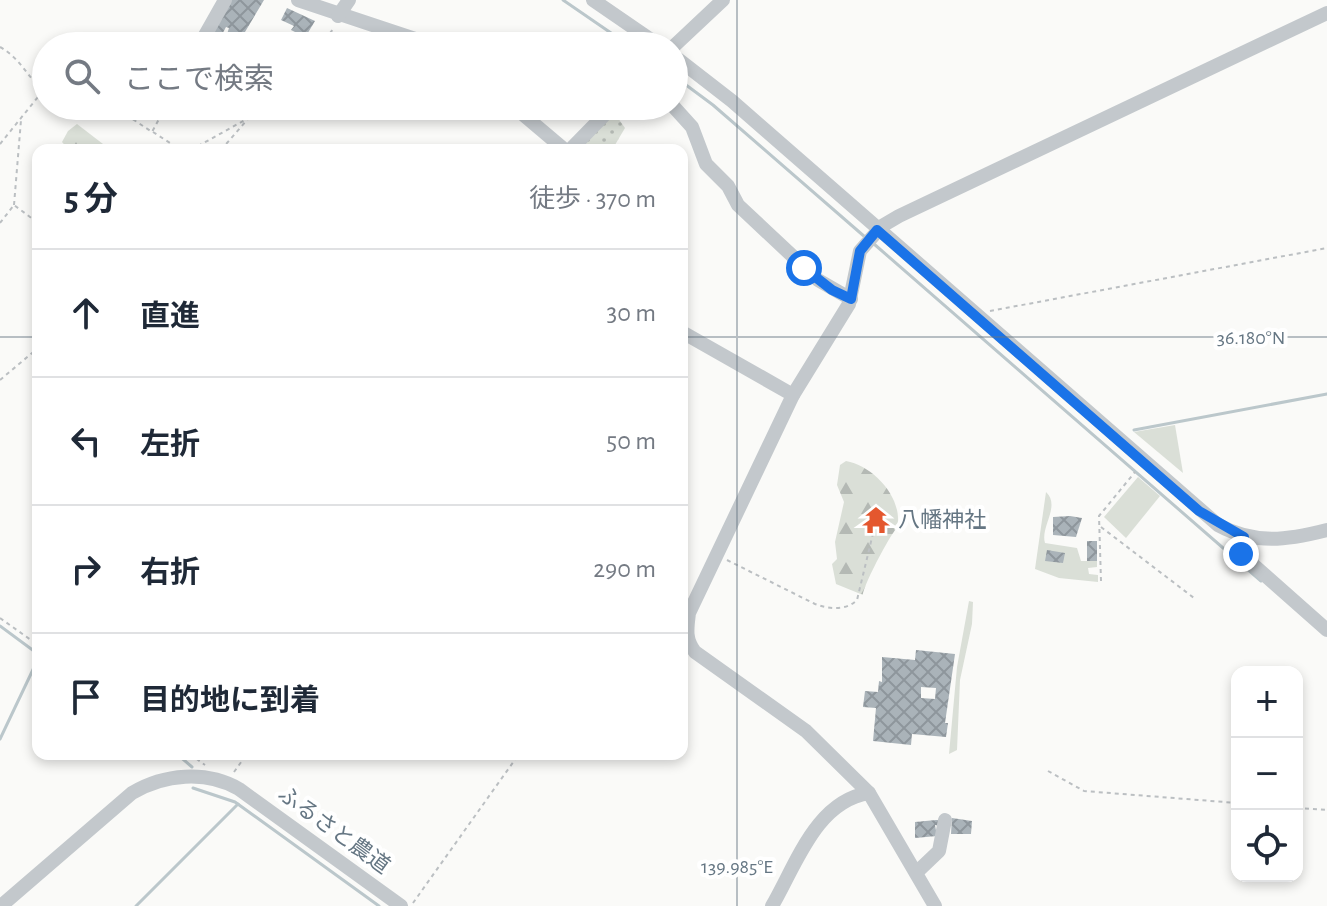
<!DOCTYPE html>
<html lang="ja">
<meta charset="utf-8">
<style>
body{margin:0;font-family:"Alegreya Sans","Noto Sans JP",sans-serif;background:#f6f6f7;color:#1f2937}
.controls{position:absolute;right:24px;bottom:24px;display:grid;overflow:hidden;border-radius:16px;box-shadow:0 4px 12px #0003}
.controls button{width:72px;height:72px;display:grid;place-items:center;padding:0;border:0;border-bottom:2px solid #e0e1e3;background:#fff;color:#1f2937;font:40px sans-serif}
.stop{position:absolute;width:24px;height:24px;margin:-18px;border:6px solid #1a73e8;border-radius:50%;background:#fff}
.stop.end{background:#1a73e8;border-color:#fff;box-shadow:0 2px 8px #0008}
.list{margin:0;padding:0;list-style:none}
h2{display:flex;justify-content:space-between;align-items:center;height:104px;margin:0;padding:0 32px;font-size:34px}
h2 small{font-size:26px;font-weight:400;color:#747a83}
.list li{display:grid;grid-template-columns:52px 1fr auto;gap:24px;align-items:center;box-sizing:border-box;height:128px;padding:0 32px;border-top:2px solid #e0e1e3}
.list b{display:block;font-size:30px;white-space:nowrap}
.list em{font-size:26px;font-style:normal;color:#747a83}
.icon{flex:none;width:44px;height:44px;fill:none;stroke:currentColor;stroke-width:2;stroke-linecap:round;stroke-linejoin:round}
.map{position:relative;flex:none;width:1327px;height:906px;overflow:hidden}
.search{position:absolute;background:#fff;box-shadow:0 4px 12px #0003;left:32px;top:32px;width:656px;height:88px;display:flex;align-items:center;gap:20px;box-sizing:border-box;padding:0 28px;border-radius:44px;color:#747a83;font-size:30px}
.panel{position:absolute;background:#fff;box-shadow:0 4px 12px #0003;left:32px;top:144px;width:656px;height:616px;border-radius:16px}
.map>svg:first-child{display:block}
.green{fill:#dadfd7}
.forest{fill:url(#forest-firs)}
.garden{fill:url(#garden-dots)}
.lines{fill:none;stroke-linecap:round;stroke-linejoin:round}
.stream{stroke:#bbc7cb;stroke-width:3}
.building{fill:url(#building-cross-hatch);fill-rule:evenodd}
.path{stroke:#bbbfc2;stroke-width:2;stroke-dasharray:4 4;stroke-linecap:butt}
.minor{stroke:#c3c8cc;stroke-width:14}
.route{stroke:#1a73e8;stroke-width:10}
.ticks{fill:none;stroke:#657683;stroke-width:2;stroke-opacity:0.45}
.labels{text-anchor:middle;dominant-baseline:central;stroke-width:8;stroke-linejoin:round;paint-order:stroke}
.poi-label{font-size:22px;fill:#657683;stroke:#fff;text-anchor:start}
.street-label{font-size:22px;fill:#657683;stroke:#fff}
.ticks-label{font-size:20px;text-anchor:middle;fill:#657683;stroke:#fff;stroke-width:8;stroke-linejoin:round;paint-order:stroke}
</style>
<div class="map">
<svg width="1327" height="906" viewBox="0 0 1327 906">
<defs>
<pattern id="forest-firs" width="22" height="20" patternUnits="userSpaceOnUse" patternTransform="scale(2)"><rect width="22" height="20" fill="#dadfd7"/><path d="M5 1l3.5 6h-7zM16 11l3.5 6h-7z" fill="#b4b9b4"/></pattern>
<pattern id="garden-dots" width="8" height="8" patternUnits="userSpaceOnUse" patternTransform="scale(2)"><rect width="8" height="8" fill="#dadfd7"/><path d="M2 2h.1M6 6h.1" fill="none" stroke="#b4b9b4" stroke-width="1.8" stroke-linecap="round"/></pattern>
<pattern id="building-cross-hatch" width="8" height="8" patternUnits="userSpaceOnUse" patternTransform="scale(2)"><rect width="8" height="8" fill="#aab3b9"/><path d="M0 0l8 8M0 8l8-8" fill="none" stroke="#8e969c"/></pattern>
</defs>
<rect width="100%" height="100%" fill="#fafaf8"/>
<g class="green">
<path d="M1175,425L1183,473L1134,432Z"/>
<path d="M1138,477L1160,496L1126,538L1104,517Z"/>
<path d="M1046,492C1061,506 1040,527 1045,543L1077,548L1081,561H1097V567L1088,568L1089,574L1098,575V582L1059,578L1035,569Z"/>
<path d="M969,601L973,602L972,624L960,680L957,750L949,754L957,667Z"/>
</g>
<g class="forest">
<path d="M77,124L103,144L99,150H69L62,142L68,131Z"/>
<path d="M846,461C874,466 904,499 897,528C891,533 863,586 863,595L836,584L832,564L837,559L835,542L844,502L837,485L840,465Z"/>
</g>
<path class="garden" d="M613,111L625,128L612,150H578Z"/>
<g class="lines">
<g class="stream">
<path d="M563,0L630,46"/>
<path d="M674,76L713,105L865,237"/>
<path d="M874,244L1261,581"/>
<path d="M1134,430L1327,394"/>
<path d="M0,626L38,654"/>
<path d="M0,739L38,659"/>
<path d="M177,754L192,767"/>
<path d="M193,788L235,802L379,906"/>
<path d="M136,906L238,804"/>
</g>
</g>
<g class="building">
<path d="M230,0H264L242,37L258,46H230L225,40L229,28L226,27L218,42L208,36Z"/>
<path d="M287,8L315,21L300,46H276L284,32L293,36L295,32L291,30L294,26L281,20Z"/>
<path d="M1070,516L1082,518L1076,537L1053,535V517Z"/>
<rect x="1087" y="541" width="10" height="20"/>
<path d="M1047,550L1065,553L1063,563L1045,561Z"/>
<path d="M916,650L955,654L945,723H948L946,737L912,734L911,745L873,741L876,708L863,707L865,691L878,692L879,681L882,682V657L915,660ZM921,687L936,688L935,699L921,698Z"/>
<path d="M952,818L972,821L971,834H951Z"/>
<path d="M936,820H940V826L935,825L937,836L915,838V822Z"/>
</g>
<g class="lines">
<g class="path">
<path d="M320,46L334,28"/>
<path d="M0,47C20,58 27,76 43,91"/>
<path d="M113,106L152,132L166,106"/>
<path d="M153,132L181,150"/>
<path d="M0,144L46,87"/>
<path d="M191,150L245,120"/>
<path d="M221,150L259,106"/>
<path d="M14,205L21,120"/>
<path d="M0,223L14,205L38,223"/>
<path d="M990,311L1327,248"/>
<path d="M0,380L38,348"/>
<path d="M1101,527L1194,598"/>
<path d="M727,560L815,604C829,609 846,611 857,600L875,525"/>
<path d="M1101,581L1099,516L1135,472"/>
<path d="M0,618L38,645"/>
<path d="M190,754L205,765"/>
<path d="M1048,771L1084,791L1237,803"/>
<path d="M234,772L247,754"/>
<path d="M1297,808L1327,810"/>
<path d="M413,903L519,754"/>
</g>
<g class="minor">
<path d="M298,0L436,46"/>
<path d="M593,0L660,46"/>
<path d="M338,16L349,0"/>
<path d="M199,46L225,0"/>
<path d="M674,46L723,0"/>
<path d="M674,56L732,101L1218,525C1255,545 1288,540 1327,530"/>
<path d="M513,106L565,150"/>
<path d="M673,106L692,127L706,164L728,186L738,205L818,280L851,299"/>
<path d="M570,150L613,106"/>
<path d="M682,332L793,395"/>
<path d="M1244,537L1241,554L1327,630"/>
<path d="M917,872L939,851L945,820"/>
<path d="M1,906L132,793C164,774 206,770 239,789L401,906"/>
<path d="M772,906C796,865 816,801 869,793"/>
<path d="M935,906L869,793L806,731L695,652C685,639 687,629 689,613L793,395L849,304L860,251L882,226L899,216L1327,13"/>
</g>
</g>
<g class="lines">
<path class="route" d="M804,268L832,290L851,299L860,251L877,230L1199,511L1244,537L1241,554"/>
</g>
<path class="ticks" d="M737,0V906M0,337H38M682,337H1327"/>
<defs>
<g id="temple-bare" transform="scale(2.16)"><path d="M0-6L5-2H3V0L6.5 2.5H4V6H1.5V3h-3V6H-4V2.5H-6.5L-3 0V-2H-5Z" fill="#e4572e" stroke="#fff" stroke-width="2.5" paint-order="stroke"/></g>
</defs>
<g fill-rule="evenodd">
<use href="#temple-bare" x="876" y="520"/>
</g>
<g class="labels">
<g class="poi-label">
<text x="898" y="520">八幡神社</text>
</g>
<g class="street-label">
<text transform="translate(334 830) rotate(36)">ふるさと農道</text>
</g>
</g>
<g class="ticks-label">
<text x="1251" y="344">36.180°N</text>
<text x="737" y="873">139.985°E</text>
</g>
</svg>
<div class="controls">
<button>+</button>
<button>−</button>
<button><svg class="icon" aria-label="locate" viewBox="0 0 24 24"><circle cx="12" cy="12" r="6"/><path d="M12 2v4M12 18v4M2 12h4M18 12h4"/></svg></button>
</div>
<div class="stop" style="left:804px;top:268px"></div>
<div class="stop end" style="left:1241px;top:554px"></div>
<div class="search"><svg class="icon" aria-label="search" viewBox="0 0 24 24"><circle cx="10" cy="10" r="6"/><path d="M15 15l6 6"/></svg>ここで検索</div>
<section class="panel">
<h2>5 分<small>徒歩 · 370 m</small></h2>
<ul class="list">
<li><svg class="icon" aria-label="ahead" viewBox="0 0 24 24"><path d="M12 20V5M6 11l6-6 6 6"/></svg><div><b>直進</b></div><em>30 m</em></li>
<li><svg class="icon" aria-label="left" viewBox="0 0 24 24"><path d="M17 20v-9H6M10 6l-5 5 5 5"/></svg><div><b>左折</b></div><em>50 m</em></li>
<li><svg class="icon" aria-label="right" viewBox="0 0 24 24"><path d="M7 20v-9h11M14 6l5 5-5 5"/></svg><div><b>右折</b></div><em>290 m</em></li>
<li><svg class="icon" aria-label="arrive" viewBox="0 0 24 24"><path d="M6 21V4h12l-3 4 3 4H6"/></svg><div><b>目的地に到着</b></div></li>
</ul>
</section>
</div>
